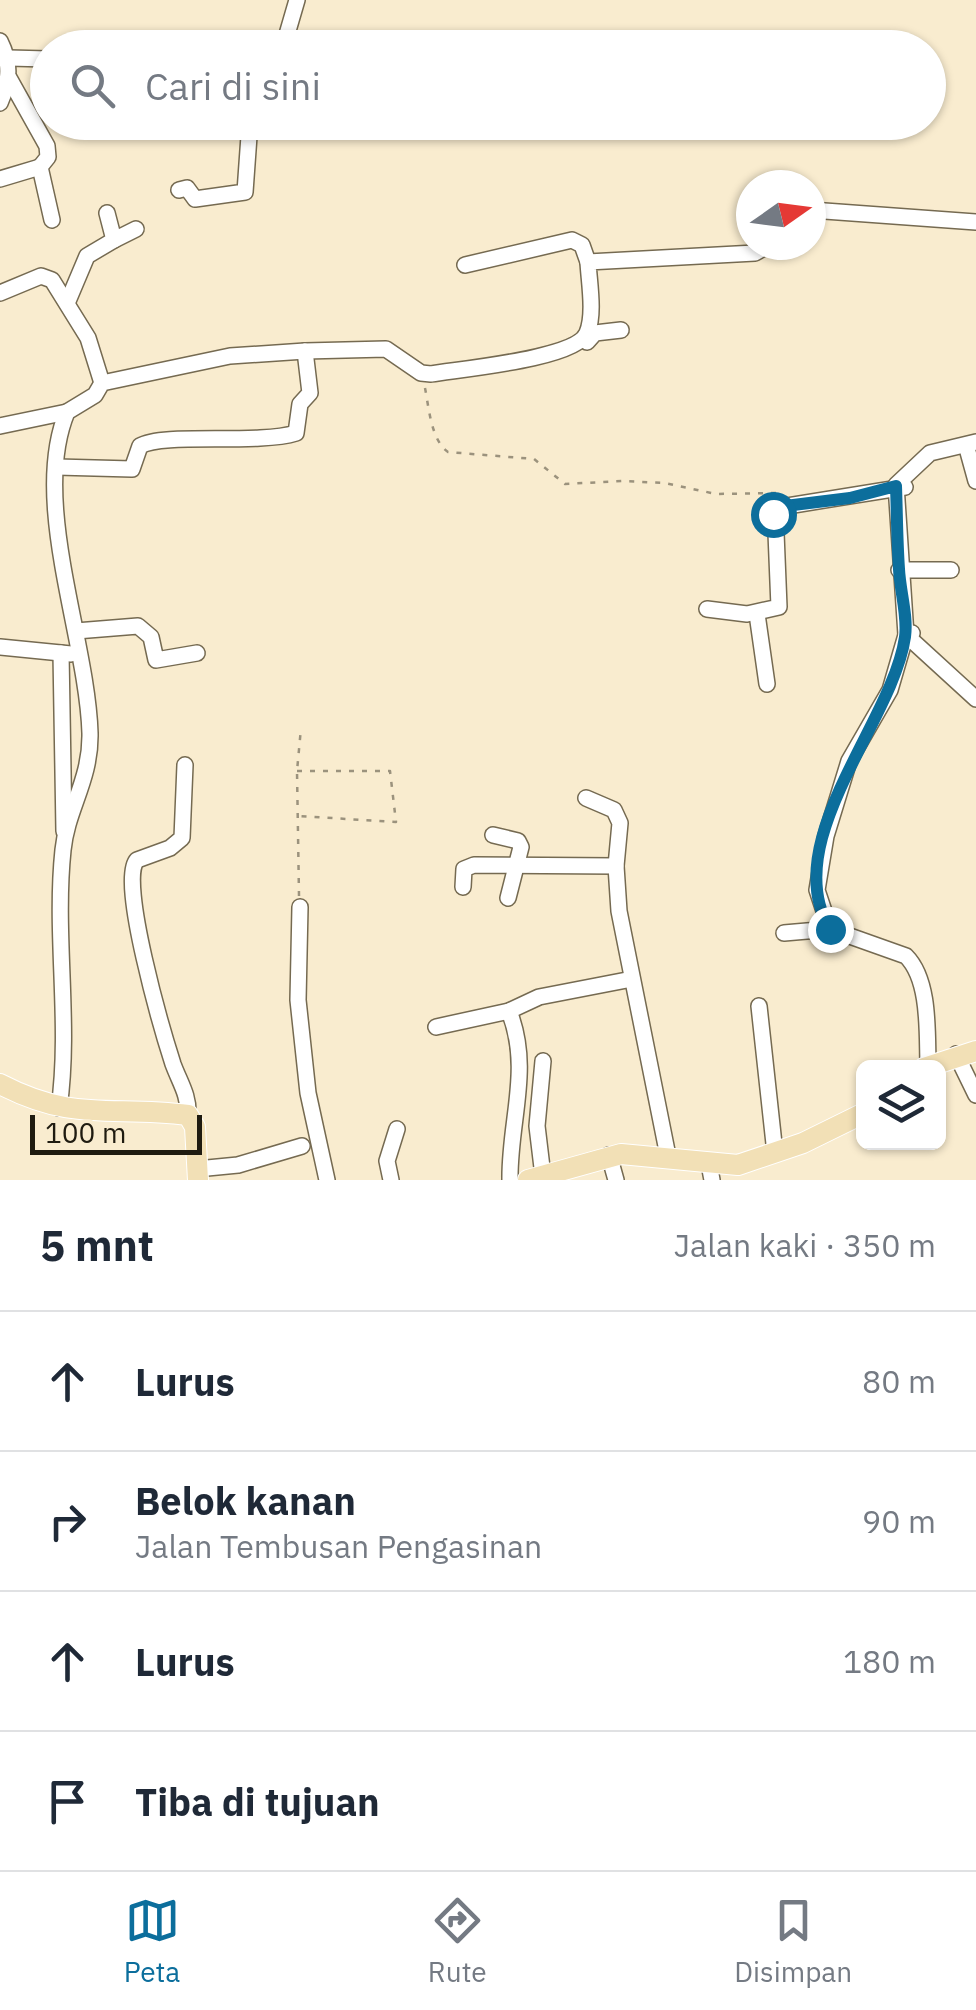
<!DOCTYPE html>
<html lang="id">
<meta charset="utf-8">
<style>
body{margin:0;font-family:"IBM Plex Sans",sans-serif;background:#f6f6f7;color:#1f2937}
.controls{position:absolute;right:30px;bottom:30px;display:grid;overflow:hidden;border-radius:15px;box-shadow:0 2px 8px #0004}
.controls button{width:90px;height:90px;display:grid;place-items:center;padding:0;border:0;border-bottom:2px solid #e0e1e3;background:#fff;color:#1f2937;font:50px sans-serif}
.compass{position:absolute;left:736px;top:170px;width:90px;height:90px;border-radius:50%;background:#fff;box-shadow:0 2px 8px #0004;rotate:76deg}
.scale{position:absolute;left:30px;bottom:25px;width:172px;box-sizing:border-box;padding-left:10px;border:5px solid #1f1b10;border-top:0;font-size:28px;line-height:35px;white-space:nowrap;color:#1f1b10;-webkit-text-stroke:8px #f9eccf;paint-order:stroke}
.stop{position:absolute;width:30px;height:30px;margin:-22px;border:8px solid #0c6e9c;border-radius:50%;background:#fff}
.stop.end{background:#0c6e9c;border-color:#fff;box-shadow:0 2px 10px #0008}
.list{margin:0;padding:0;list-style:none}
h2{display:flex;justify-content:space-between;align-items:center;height:130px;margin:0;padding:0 40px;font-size:42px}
h2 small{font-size:32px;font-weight:400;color:#747a83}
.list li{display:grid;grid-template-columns:65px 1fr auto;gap:30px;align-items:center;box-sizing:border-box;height:140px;padding:0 40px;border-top:2px solid #e0e1e3}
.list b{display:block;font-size:38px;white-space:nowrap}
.list p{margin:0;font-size:32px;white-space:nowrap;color:#747a83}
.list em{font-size:32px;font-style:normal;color:#747a83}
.icon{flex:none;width:55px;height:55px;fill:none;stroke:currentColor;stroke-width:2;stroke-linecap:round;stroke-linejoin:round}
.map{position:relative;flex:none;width:976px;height:1180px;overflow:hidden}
.search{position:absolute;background:#fff;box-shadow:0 2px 8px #0004;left:30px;right:30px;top:30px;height:110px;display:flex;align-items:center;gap:25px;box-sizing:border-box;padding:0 35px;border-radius:55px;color:#747a83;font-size:38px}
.sheet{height:690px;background:#fff}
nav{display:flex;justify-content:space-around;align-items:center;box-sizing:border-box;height:140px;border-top:2px solid #e0e1e3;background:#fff;font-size:28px;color:#747a83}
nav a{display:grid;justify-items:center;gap:5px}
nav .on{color:#0c6e9c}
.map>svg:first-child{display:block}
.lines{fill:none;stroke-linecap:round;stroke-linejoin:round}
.minor-casing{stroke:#756a51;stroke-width:18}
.major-casing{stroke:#fff;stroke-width:22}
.path{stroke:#9b927d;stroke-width:2.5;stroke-dasharray:5 8;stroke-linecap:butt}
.minor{stroke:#fff;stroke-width:15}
.major{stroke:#f2e0b6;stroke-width:20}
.route{stroke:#0c6e9c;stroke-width:12}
</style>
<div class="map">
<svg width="976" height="1180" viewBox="0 0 976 1180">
<rect width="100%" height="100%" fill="#f9eccf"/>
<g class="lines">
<g class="minor-casing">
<g id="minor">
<path d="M0,41C11,63 10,80 0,103"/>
<path d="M112,48H163"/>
<path d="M283,48L297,0"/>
<path d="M9,58L48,59"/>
<path d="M9,78L47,146L48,157L40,167L52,220"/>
<path d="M354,122H389"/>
<path d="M0,179L40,167"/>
<path d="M179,190L187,188L195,199L245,192L250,122"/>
<path d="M811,210L976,222"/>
<path d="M114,240L136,229"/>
<path d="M465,265L572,240L582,245L588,262"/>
<path d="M0,293L41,276L52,280L88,338L102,383"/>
<path d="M68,301L87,256L114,240L107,213"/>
<path d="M587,342L595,333L621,330"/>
<path d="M0,426L67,412"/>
<path d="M976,442L930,453L896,485L906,635L976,699"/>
<path d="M968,452L976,481"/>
<path d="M57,467L132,469L140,446C163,432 257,445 296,433L300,404L310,393L305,351"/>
<path d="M899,570H951"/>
<path d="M707,609L747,614L779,607L775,508L905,487"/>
<path d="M757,614L767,684"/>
<path d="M76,631L138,626L151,637L156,660L197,653"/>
<path d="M912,633L906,635L890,690L849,761L826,836L817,890L830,929L906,956C930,980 927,1032 928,1064"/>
<path d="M0,647L71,654"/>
<path d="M61,653L64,831"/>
<path d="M185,765L182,838L170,848L137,860C118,880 163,1033 173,1064C180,1083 189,1095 188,1115"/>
<path d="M586,798L614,810L620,823L616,866L619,911L668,1156"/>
<path d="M493,835L518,841L521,847L508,898"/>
<path d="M463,887L464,869L474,865L616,866"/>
<path d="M300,907L298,1000L308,1093L327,1180"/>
<path d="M784,933L830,929"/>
<path d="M759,1006L775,1153"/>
<path d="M509,1011C532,1069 509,1121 510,1180"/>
<path d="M436,1027L509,1011L539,997L632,979"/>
<path d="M956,1054L976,1095"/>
<path d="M543,1061L537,1126L543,1176"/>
<path d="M59,1108C71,1023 54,936 63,850C67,809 91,780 90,733C87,637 30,501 67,412L95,395L102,383L230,356L305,351L386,349L421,373L431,374C460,369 576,359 587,333C595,314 589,282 588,262L755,253L769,245"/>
<path d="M609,1155L616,1180"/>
<path d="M709,1164L712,1180"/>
<path d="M197,1169L238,1165L302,1146"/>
<path d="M391,1180L387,1161L397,1129"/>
</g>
</g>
<g class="major-casing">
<g id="major">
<path d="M924,1068L976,1051"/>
<path d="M0,1084C75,1123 112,1105 188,1115L195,1127L198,1180"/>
<path d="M528,1180L621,1154L738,1165L803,1143L864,1113"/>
</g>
</g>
<g class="path">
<path d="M425,388C429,408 431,440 448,452L534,459L565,484L622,481L665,483L716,494L778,493"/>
<path d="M297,771H390L396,822L298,816"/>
<path d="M299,896L297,771L301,728"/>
</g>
<use href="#minor" class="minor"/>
<use href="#major" class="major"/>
</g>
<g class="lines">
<path class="route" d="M773,514L777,507L850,498L896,486C897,513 897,541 899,569C900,591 908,616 905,637C893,722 777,842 830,929"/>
</g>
</svg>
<div class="controls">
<button><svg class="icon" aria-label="layers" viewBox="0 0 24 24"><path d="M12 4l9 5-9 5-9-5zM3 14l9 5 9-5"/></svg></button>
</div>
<svg class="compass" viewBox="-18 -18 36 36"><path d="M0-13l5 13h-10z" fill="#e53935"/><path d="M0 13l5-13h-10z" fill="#747a83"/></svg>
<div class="scale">100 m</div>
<div class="stop" style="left:773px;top:514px"></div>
<div class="stop end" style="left:830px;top:929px"></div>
<div class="search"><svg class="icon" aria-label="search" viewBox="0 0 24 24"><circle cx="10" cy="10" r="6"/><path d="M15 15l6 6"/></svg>Cari di sini</div>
</div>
<section class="sheet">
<h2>5 mnt<small>Jalan kaki · 350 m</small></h2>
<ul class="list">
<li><svg class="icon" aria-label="ahead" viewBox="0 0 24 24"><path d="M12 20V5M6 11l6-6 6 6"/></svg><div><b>Lurus</b></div><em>80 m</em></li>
<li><svg class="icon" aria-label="right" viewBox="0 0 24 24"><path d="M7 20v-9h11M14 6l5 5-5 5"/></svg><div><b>Belok kanan</b><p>Jalan Tembusan Pengasinan</p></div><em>90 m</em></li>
<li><svg class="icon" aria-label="ahead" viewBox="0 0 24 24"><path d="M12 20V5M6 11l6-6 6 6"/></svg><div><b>Lurus</b></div><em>180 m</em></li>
<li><svg class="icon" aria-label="arrive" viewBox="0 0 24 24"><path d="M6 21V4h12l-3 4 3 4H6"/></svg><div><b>Tiba di tujuan</b></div></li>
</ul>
</section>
<nav>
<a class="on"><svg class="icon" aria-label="map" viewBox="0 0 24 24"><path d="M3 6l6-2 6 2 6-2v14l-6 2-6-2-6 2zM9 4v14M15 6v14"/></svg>Peta</a>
<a><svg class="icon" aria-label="directions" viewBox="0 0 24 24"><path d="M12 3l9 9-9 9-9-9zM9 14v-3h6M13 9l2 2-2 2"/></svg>Rute</a>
<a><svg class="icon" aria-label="saved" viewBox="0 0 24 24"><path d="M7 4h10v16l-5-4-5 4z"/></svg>Disimpan</a>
</nav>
